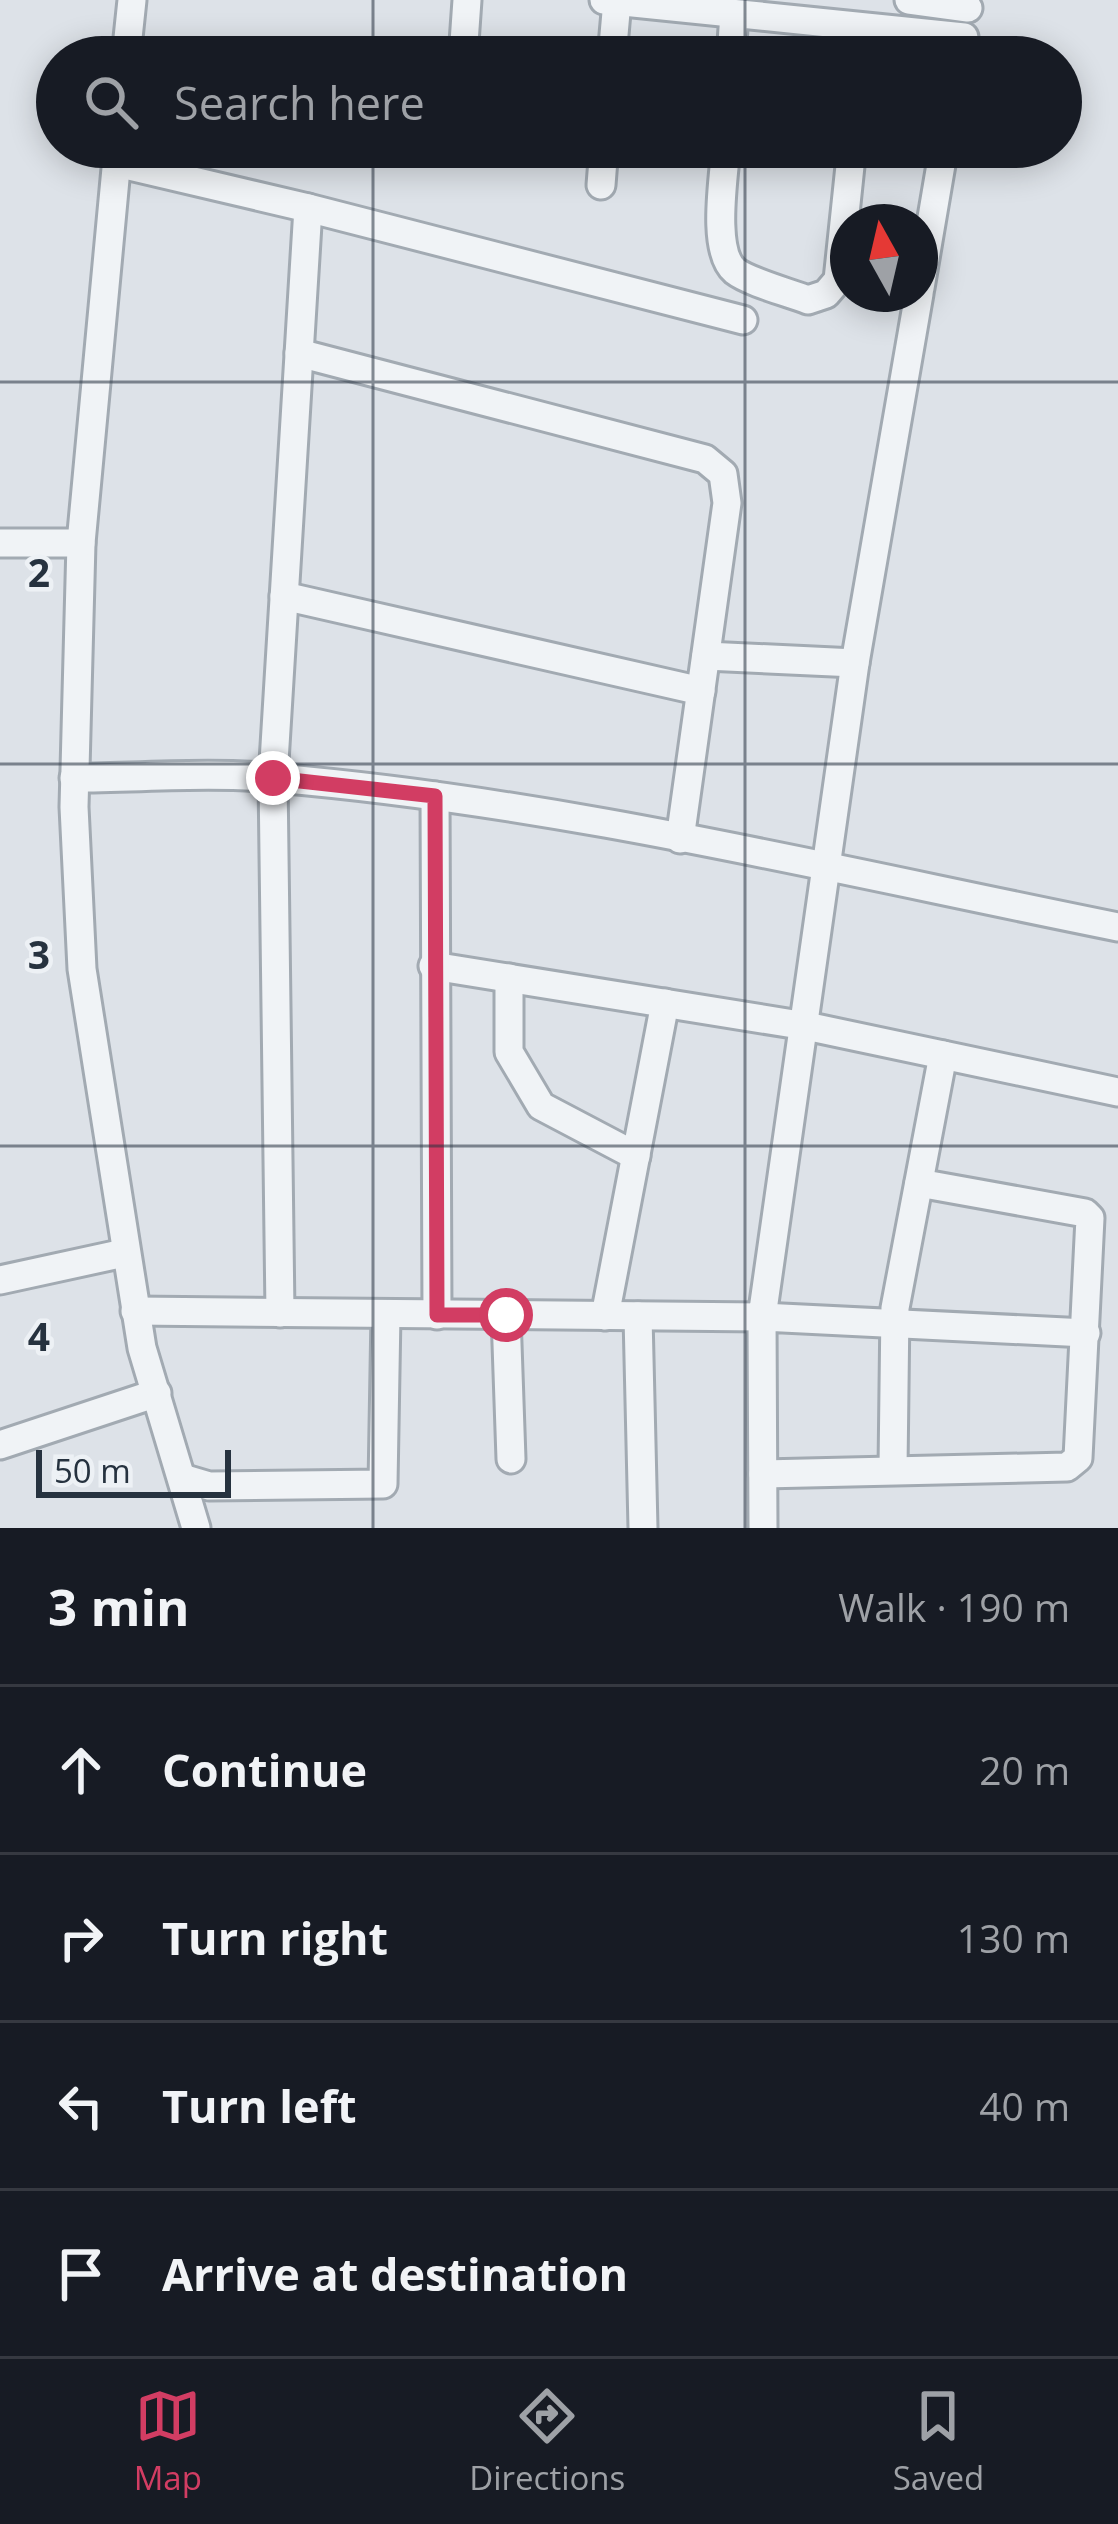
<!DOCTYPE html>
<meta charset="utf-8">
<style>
body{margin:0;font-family:"Open Sans",sans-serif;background:#20242c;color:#f1f3f6}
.compass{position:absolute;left:830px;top:204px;width:108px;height:108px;border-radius:50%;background:#171b24;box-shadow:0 6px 30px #0003;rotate:352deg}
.scale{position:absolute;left:36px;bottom:30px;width:195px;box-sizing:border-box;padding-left:12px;border:6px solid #26323f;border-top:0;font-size:33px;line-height:42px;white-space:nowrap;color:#26323f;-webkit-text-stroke:9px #edf1f5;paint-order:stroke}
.stop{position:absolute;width:36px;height:36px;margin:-27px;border:9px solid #d23d63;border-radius:50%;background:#fff}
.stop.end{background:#d23d63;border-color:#fff;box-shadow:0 3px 12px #0008}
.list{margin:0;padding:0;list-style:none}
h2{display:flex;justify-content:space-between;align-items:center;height:156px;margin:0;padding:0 48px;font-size:51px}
h2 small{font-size:39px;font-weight:400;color:#9ea1a6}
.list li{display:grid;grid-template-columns:78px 1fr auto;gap:36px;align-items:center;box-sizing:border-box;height:168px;padding:0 48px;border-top:3px solid #363941}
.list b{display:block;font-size:45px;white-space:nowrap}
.list em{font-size:39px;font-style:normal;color:#9ea1a6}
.icon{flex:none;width:66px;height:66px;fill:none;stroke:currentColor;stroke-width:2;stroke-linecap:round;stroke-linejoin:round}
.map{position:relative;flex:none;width:1118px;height:1528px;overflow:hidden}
.search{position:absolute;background:#171b24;box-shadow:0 6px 30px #0003;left:36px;right:36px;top:36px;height:132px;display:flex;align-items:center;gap:30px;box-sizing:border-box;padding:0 42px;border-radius:66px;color:#9ea1a6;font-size:45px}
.sheet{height:828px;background:#171b24}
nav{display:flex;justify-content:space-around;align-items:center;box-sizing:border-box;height:168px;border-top:3px solid #363941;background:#171b24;font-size:33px;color:#9ea1a6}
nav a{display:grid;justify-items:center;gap:6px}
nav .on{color:#d23d63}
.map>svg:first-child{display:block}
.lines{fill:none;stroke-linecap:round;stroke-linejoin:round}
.minor-casing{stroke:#a2aab2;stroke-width:33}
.minor{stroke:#f0f3f6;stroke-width:27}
.route{stroke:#d23d63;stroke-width:15}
.grid{fill:none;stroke:#26323f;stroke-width:3;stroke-opacity:0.55}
.grid-label{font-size:39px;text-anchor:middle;font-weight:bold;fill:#26323f;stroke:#edf1f5;stroke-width:9;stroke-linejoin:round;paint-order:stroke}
</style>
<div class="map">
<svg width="1118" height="1528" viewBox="0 0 1118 1528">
<rect width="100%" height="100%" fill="#dde2e8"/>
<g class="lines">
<g class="minor-casing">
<g id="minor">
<path d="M604,0L964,37"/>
<path d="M909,0L968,8"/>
<path d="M126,57L132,0"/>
<path d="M463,57L467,0"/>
<path d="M612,57L617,1"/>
<path d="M731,57L734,14"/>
<path d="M118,147L81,543L74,807L82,969L142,1348L196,1528"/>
<path d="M726,147C724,176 711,251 735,271C749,282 790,293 808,300L826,294L838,280L852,147"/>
<path d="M117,163L308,208L743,320"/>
<path d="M601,185L604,147"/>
<path d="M920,288L944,147"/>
<path d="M299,353L705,459L723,474L727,503L680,839"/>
<path d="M0,543H81"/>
<path d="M284,596L701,691"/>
<path d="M706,656L855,663"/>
<path d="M74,778C140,778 209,772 275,778C559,802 839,871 1118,927"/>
<path d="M435,796L437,1315"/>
<path d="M433,966L806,1026L1118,1092"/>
<path d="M509,978V1052L541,1106L636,1156"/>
<path d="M0,1280L124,1253"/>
<path d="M135,1311L762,1317L855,663L919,294"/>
<path d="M280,1313L273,778L308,208"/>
<path d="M506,1315L511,1459"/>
<path d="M605,1316L665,1003"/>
<path d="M638,1316L643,1528"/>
<path d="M0,1445L157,1393"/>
<path d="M893,1468L895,1308L943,1055"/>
<path d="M763,1474L1067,1467L1078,1458L1090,1218L1085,1213L919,1183"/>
<path d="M182,1478L209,1486L383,1484L386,1314"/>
<path d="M763,1528L762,1317L1086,1333"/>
</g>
</g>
<use href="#minor" class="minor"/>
</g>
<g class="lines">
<path class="route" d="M273,778L435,796L437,1315H506"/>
</g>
<path class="grid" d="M373,0V57M745,0V57M373,147V1528M745,147V1528M0,382H1118M0,764H1118M0,1146H1118"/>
<g class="grid-label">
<text x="39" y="587">2</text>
<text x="39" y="969">3</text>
<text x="39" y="1351">4</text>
</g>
</svg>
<svg class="compass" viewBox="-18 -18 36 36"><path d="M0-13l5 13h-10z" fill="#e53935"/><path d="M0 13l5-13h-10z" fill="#9ea1a6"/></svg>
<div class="scale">50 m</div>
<div class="stop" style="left:506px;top:1315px"></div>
<div class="stop end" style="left:273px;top:778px"></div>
<div class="search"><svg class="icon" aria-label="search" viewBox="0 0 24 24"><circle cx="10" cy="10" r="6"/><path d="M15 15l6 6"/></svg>Search here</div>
</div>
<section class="sheet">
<h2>3 min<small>Walk · 190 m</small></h2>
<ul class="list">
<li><svg class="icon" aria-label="ahead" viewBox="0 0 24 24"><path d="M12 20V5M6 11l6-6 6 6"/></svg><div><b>Continue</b></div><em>20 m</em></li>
<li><svg class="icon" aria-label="right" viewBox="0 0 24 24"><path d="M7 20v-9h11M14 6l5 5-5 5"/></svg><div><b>Turn right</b></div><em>130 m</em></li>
<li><svg class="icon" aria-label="left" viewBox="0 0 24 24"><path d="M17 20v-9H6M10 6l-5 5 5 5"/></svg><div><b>Turn left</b></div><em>40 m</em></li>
<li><svg class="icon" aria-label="arrive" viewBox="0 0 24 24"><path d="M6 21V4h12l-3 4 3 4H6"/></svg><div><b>Arrive at destination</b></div></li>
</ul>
</section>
<nav>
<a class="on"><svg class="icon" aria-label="map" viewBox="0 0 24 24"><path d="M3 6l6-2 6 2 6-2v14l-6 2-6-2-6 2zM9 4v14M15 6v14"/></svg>Map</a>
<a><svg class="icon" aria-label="directions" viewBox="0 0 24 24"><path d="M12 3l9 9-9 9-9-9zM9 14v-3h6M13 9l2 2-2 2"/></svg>Directions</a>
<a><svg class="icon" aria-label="saved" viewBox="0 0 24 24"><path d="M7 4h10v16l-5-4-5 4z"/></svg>Saved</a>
</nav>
